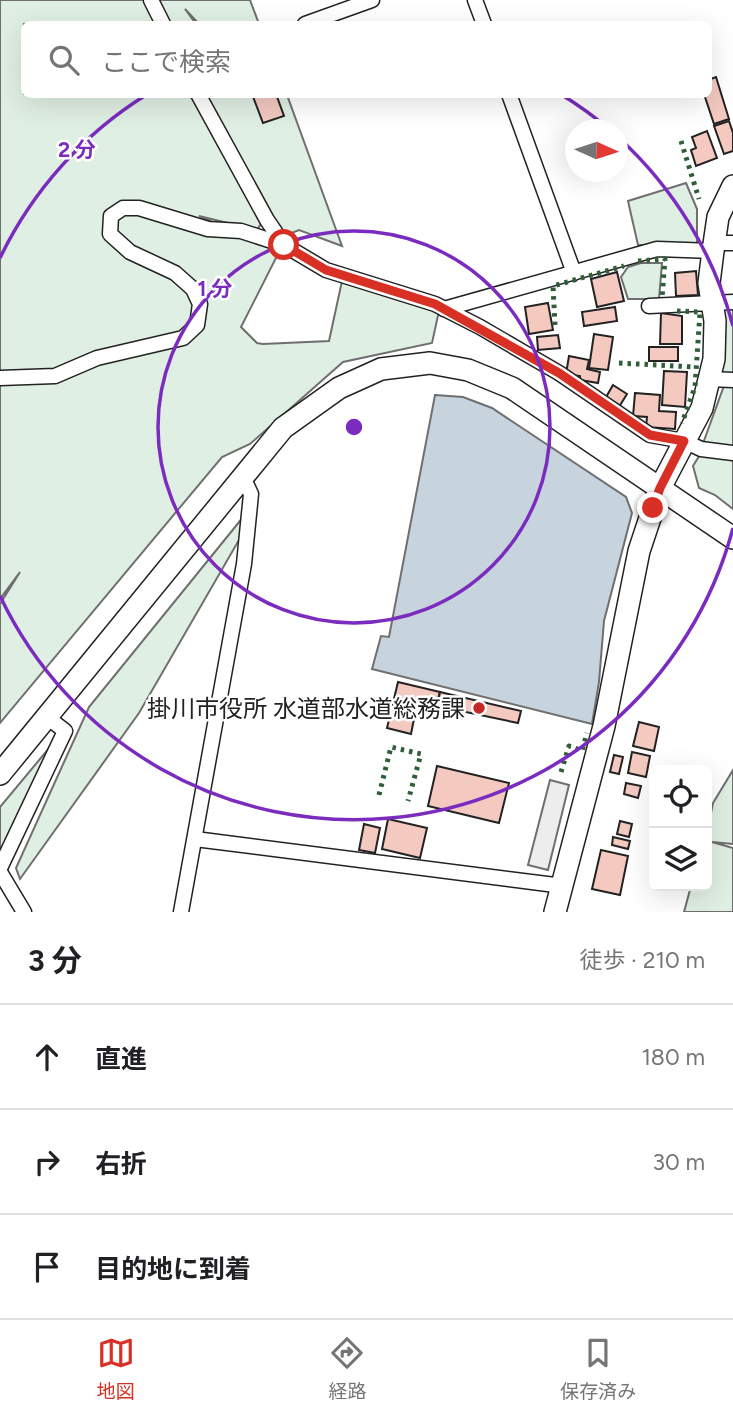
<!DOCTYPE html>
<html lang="ja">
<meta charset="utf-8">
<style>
body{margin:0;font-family:Figtree,"Noto Sans JP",sans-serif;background:#f2f2f2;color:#202124}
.controls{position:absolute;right:21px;bottom:21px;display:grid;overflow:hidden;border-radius:10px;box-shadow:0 7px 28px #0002}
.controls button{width:63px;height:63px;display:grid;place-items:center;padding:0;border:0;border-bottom:2px solid #e0e0e0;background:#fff;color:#202124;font:35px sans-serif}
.compass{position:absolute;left:565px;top:119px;width:63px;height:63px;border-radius:50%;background:#fff;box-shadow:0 7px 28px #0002;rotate:93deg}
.stop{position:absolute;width:21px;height:21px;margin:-16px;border:5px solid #d93025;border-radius:50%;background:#fff}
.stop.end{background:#d93025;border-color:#fff;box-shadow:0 2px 7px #0008}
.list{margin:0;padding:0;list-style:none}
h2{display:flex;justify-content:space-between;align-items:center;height:91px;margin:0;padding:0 28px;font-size:30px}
h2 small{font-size:23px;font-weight:400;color:#757577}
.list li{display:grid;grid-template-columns:46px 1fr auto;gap:21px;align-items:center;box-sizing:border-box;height:105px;padding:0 28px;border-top:2px solid #e0e0e0}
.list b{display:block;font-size:26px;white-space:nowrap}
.list em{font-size:23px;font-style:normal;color:#757577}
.icon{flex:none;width:38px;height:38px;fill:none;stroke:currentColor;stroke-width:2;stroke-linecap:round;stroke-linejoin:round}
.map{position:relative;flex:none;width:733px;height:912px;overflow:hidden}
.search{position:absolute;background:#fff;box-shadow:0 7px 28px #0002;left:21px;right:21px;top:21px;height:77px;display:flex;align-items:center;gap:18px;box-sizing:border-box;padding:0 24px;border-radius:10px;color:#757577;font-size:26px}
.sheet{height:406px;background:#fff}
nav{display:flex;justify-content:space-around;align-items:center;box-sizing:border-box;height:98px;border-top:2px solid #e0e0e0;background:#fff;font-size:19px;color:#757577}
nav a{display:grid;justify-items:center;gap:4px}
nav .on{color:#d93025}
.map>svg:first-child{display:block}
.green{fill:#e0efe3;stroke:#6f6f6f;stroke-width:2}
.parking{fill:#ededed;stroke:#6f6f6f;stroke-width:2}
.water{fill:#c7d3dd;stroke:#6f6f6f;stroke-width:2}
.building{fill:#f3c9c0;stroke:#222;stroke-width:2}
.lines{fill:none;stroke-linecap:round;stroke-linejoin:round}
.street-casing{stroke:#222;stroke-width:17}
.secondary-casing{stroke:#222;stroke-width:24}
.street{stroke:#fff;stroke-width:14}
.secondary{stroke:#fff;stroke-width:21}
.hedge{stroke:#2f5e38;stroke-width:5;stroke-dasharray:3.5 5;stroke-linecap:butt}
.route{stroke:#d93025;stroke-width:9}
.ring{fill:none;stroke:#7b2cbf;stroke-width:3.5}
.poi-dot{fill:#c62828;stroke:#fff;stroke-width:2.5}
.labels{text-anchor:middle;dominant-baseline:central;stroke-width:5;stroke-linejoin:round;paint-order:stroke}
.poi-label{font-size:24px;fill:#222;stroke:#fff;text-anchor:end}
.centre{fill:#7b2cbf;stroke:#fff;stroke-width:3.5}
.ring-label{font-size:21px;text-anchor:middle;font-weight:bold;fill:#7b2cbf;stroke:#fff;stroke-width:5;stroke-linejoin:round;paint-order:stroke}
</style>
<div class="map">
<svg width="733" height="912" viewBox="0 0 733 912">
<rect width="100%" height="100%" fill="#fff"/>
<g class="green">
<path d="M0,0H250L259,24H199L185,9L196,24H24V94L198,95L262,222L257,230L199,216L279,252L241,327L257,343L263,344L329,341L342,281L439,311L432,343L343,362L250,444L222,457L0,723V604L20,572L0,599Z"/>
<path d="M201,95H287L342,246L299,230L284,236Z"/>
<path d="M686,183L697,209V245H638L628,201Z"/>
<path d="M641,263H662L659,299H628L621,277L628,267Z"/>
<path d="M733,306V378L714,377L720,307Z"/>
<path d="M725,383H733V451L701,449Z"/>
<path d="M701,453L733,459V509L715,495L699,488L693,466Z"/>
<path d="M244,516L239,540L139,713L20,879L16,868L89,707Z"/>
<path d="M55,741L0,861V807Z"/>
<path d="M733,770V844L712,842L733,848V912H684L691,886H707V833L713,803Z"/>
</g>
<path class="parking" d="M550,780L569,785L548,870L528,865Z"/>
<path class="water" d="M435,395L463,397L492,408L626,497L632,513L604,621L599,682L592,724L372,669L381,636L389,637Z"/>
<g class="building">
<path d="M716,77L729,119L714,124L704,94H708V80Z"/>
<path d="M252,94H276L284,116L263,123Z"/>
<path d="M729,121L733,133V151L724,154L714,126Z"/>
<path d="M707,131L717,158L696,166L691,150L696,148L692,137Z"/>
<path d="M696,271L698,295L676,296L675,273Z"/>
<path d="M617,272L624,301L597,307L591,279Z"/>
<path d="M548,303L553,330L529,334L525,307Z"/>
<path d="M615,307L617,321L584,326L582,312Z"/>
<path d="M661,313L682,316V344H660Z"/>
<path d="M594,334L613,337L608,370L589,368Z"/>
<path d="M558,335L560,348L538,350L537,337Z"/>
<rect x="649" y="347" width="29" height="14"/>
<path d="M569,356L589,360L587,369L600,372L598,383L580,380V376L566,374Z"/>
<path d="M664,371L687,372L685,407L662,405Z"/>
<path d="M613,385L627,394L619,407L605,399Z"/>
<path d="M635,393L660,395L659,411L676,412L675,429L646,427L647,417L633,416Z"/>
<path d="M398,682L440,692L433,718L415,714L411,734L387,728Z"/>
<path d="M440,692L521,711L518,723L437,706Z"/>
<path d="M639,722L659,727L654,751L633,746Z"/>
<path d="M632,752L650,756L646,777L628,773Z"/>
<path d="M614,755L623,757L619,774L610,772Z"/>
<path d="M437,766L509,783L499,823L428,806Z"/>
<path d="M626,783L641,786L638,798L624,794Z"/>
<path d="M388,819L427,828L420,858L382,849Z"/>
<path d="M620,821L632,824L629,837L617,834Z"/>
<path d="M364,824L380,828L375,853L359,850Z"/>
<path d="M613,837L630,841L628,849L612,845Z"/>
<path d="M601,850L628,856L620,895L592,889Z"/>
</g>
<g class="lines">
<g class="street-casing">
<g id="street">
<path d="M151,0L163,24"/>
<path d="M475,0L484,24"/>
<path d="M305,24L372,0"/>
<path d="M198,94L267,220L284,245L326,270L435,304L480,327L559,373L650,435L684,441L701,449L733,453"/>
<path d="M509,94L574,273"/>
<path d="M714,243H733"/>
<path d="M649,306L733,302"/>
<path d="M444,309L657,249L713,251"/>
<path d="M0,378L55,376L97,358L183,338L197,325L200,304L193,289L175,273L130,252L110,234L111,216L123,208H139L208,229L241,231L284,245"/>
<path d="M709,379L733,380"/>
<path d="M195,839L563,886"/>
<path d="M0,868L65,731L47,717"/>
<path d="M0,872L24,912"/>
<path d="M181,912L244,564L251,494L243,477"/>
</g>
</g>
<g class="secondary-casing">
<g id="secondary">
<path d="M0,774L283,428L339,388L381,369L430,363L468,370L512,388L733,538"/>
<path d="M555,912L604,726L639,551L660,488L702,408L714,359L715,321L709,283L713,251L718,217L733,186"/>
</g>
</g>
<use href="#street" class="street"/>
<use href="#secondary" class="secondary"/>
<g class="hedge">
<path d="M681,141L699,199"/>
<path d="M638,261L665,259L662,298"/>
<path d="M677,311L700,312L695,387L682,423"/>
<path d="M555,325L553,286L624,266"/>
<path d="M619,363L694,367"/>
<path d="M561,772L569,746L582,751L587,733"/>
<path d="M379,795L391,747L421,754L408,801"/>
</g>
</g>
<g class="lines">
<path class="route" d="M284,245L326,270L435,304L559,373L650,435L684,441L660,488L653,508"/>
</g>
<g class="ring">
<circle cx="354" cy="427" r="196"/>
<path d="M733 528A392 392 0 0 1 0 596M0 258A392 392 0 0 1 146 95M562 95A392 392 0 0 1 609 129M619 138A392 392 0 0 1 733 326"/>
</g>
<circle class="poi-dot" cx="479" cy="708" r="7"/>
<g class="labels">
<g class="poi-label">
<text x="465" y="708">掛川市役所 水道部水道総務課</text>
</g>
</g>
<circle cx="354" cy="427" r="10" class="centre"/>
<g class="ring-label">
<text x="77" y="157">2 分</text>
<text x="215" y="296">1 分</text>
</g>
</svg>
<div class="controls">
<button><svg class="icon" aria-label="locate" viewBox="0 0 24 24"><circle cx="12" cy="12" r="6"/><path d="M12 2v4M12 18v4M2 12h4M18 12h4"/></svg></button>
<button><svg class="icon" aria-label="layers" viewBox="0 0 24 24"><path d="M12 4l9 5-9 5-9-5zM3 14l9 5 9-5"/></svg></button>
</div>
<svg class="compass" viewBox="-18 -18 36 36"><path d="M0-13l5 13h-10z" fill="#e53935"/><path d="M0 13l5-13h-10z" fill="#757577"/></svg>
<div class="stop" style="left:284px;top:245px"></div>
<div class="stop end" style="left:653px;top:508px"></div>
<div class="search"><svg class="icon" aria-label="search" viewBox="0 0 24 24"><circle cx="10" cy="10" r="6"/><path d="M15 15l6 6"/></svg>ここで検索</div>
</div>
<section class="sheet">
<h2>3 分<small>徒歩 · 210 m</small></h2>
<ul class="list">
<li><svg class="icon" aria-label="ahead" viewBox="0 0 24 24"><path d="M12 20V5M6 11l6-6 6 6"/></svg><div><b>直進</b></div><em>180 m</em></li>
<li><svg class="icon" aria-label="right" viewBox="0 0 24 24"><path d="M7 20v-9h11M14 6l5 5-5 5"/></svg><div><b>右折</b></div><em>30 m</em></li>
<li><svg class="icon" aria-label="arrive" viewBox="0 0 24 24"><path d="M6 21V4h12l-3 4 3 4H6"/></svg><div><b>目的地に到着</b></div></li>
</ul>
</section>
<nav>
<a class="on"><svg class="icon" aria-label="map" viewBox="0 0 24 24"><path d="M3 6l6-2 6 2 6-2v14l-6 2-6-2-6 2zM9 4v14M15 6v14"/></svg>地図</a>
<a><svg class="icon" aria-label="directions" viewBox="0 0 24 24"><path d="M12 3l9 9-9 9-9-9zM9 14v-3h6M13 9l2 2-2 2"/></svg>経路</a>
<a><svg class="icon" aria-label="saved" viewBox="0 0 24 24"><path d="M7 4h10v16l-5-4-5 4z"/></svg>保存済み</a>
</nav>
